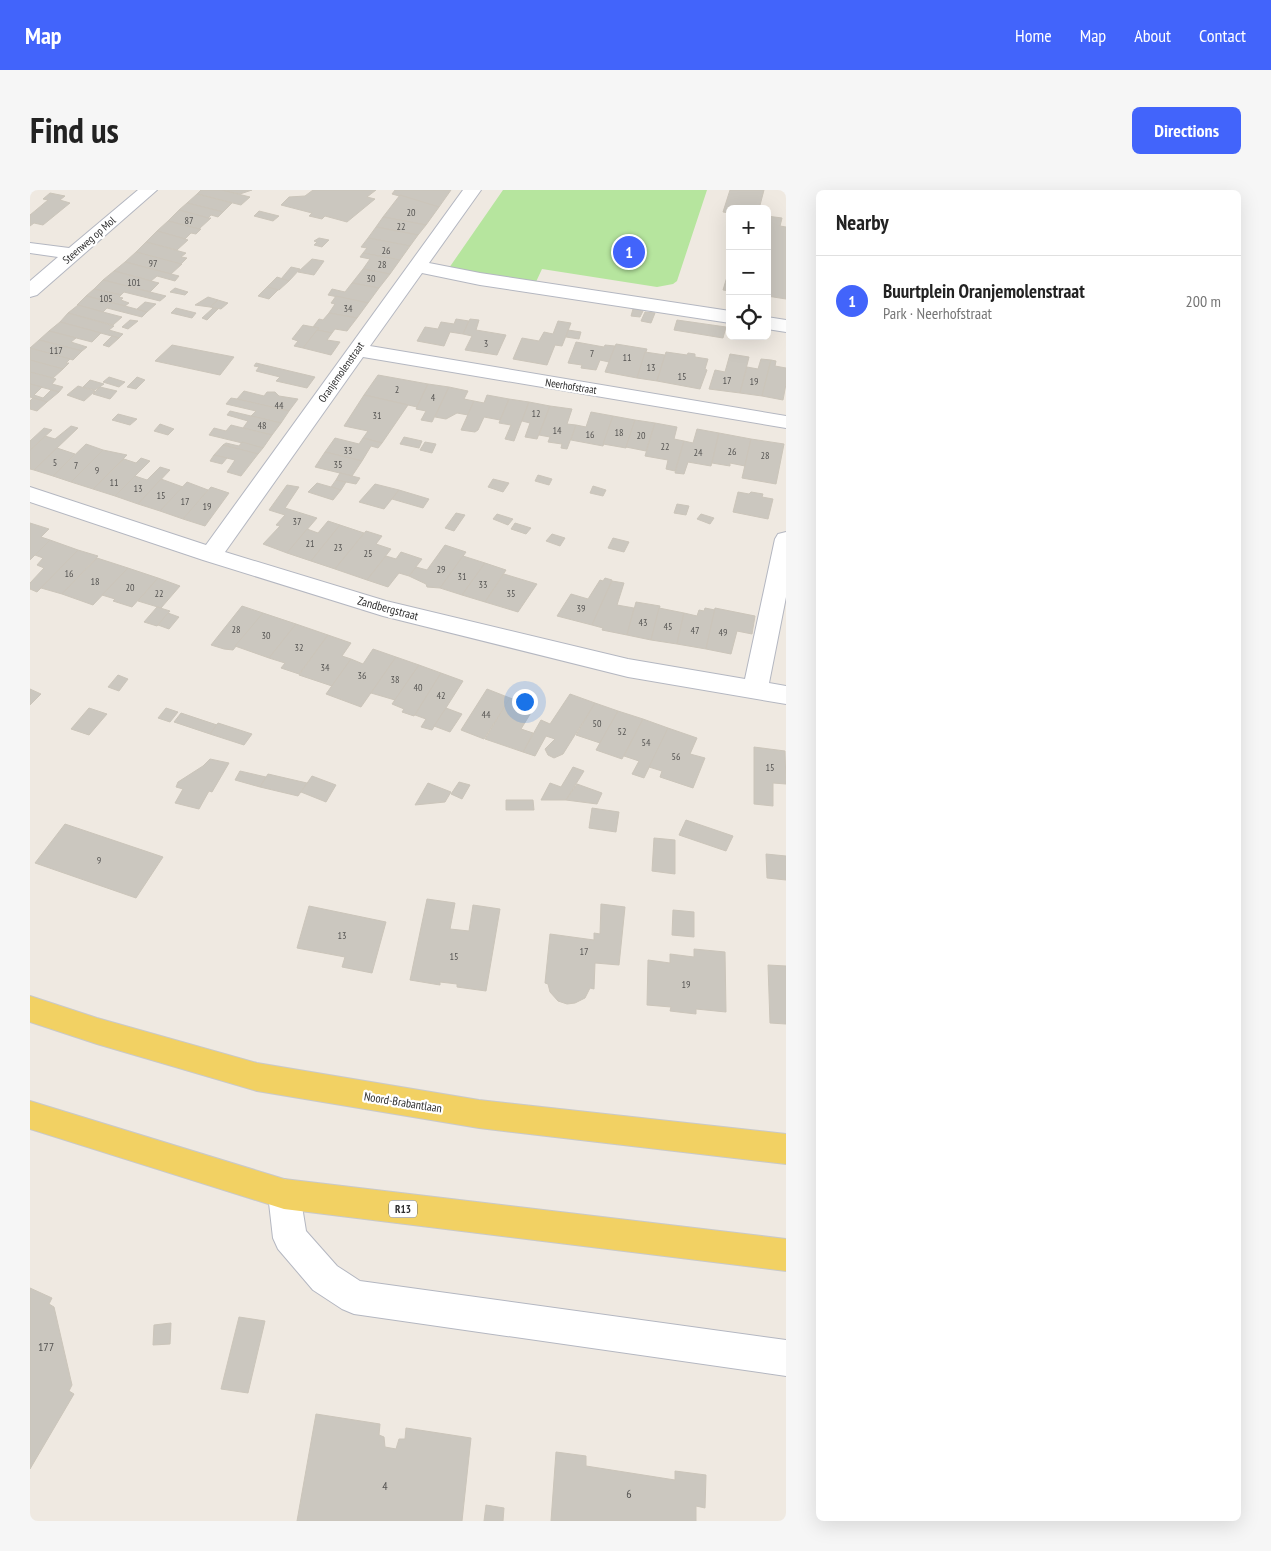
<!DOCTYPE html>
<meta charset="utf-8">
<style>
body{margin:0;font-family:"PT Sans Narrow",sans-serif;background:#f6f6f6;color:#222}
.controls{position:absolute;right:15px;top:15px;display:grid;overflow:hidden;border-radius:8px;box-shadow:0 5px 20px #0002}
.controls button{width:45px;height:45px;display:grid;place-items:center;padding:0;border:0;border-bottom:1px solid #e0e0e0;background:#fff;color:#222;font:25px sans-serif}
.you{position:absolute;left:494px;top:511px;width:18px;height:18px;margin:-12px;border:4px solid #fff;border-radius:50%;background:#1a73e8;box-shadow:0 0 0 8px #1a73e833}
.badge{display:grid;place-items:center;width:32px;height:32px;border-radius:50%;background:#4264fb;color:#fff;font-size:16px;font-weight:700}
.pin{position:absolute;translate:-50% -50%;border:2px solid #fff;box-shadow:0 1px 5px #0006}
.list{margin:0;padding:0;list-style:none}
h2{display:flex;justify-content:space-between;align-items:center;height:65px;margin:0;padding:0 20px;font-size:21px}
h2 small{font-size:16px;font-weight:400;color:#767676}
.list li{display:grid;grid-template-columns:32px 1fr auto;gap:15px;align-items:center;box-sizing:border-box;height:90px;padding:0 20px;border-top:1px solid #e0e0e0}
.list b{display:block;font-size:19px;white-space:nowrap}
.list p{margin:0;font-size:16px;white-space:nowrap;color:#767676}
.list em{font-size:16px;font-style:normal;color:#767676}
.icon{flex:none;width:28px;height:28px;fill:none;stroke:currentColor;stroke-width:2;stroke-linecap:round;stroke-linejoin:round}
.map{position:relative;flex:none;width:756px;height:1331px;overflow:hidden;border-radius:8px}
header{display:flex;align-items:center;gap:30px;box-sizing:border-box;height:70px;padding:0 25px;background:#4264fb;color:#fff}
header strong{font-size:24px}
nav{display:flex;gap:28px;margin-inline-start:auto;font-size:18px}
.intro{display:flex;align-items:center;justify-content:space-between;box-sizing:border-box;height:120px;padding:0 30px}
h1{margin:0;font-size:35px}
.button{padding:12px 22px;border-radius:8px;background:#4264fb;color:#fff;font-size:18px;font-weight:700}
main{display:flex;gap:30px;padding:0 30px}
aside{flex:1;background:#fff;border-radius:8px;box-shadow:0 5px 20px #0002}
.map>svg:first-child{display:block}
.green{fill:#b6e59e}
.building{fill:#cbc7bf;stroke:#cbc5ba}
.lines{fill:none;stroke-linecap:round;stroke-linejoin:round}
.minor-casing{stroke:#b4b7c1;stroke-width:2}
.major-casing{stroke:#c9c9c9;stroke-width:2}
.minor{fill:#fff;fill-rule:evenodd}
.major{fill:#f2d163;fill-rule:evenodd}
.labels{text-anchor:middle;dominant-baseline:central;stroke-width:4.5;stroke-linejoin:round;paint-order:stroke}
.number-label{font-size:10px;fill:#555452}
.far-street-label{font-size:11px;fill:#2e2e2e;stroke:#fff}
.shield{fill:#fff;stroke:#6d6d6d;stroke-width:1}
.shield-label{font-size:11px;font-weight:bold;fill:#2e2e2e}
.street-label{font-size:12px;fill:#2e2e2e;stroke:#fff}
.near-number-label{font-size:12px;fill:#555452}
</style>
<header>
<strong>Map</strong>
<nav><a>Home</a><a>Map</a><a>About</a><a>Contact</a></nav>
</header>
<div class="intro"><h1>Find us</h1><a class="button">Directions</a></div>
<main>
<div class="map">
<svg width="756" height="1331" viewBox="0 0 756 1331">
<rect width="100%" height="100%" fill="#efe9e1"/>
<path class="green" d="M473,0H677L647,91L643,94L627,97L512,79L505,94L419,78Z"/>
<g class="building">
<path d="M171,0H192L220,7L211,15L167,4Z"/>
<path d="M192,0H222L210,4Z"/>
<path d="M283,0H346L337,7L345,9L317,32L295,26L292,29L279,26L282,23L251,15L259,7L275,6Z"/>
<path d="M365,0H421L409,17L362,4Z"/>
<path d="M700,0H734L729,19H700V23L693,22Z"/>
<path d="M20,3L35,6L30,10L40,13L13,35L4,33L0,36V25L18,10L13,9Z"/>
<path d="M167,4L202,13L193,22L157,13Z"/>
<path d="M370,5L409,17L396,35L353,27Z"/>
<path d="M157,13L193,22L188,27L181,25L178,28L149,20Z"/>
<path d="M149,20L178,28H181L169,39L138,31Z"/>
<path d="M229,21L249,26L243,31L224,26Z"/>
<path d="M737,26L752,28L750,36L756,37V109L737,106Z"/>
<path d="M353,27L396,35L388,45L346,37Z"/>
<path d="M138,31L169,39H171L166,44L161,43L155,49L127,41Z"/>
<path d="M346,37L388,45L380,56L338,48Z"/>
<path d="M127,41L155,49L158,50L147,60L116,52Z"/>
<path d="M289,48L299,50L292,57L284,55L287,52L284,51Z"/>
<path d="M338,48L380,56L370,70L333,63L337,58L331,57Z"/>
<path d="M116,52L156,63L151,67L157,68L151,74L106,62Z"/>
<path d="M106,62L151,74H152L141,84L95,72Z"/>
<path d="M333,63L370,70L360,84L333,79L340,69L330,67Z"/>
<path d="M282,69L294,71L284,85L268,82Z"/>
<path d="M95,72L141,84L149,86L145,91L127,86L121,91L84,81Z"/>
<path d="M261,77L270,79L259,91L251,89Z"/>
<path d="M700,77V101L693,100Z"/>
<path d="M333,79L360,84L349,98L322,93Z"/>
<path d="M84,81L121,91L129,93L120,102L73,90Z"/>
<path d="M247,87L259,91L249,100L237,97Z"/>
<path d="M73,90L120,102L136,106L130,111L94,102L91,105L64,99Z"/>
<path d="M322,93L349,98L338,113L298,105L302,99L315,102Z"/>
<path d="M237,97L248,100L239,109L228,106Z"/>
<path d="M145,98L158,102L155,105L140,102Z"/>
<path d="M64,99L91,105L89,107L93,108L91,110L99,113L95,116L56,106Z"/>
<path d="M56,106L95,116L117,122L112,127L77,118L73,122L47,115Z"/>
<path d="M306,106L338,113L327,128L299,123L305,114L301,113Z"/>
<path d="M178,107L188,110L180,117L165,115Z"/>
<path d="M188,110L198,113L191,119L180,117Z"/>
<path d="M115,112L126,114L117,122L107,119Z"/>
<path d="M48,115L73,122L92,127L83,135L38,123Z"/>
<path d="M146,118L166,123L162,128L141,123Z"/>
<path d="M183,118L188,119L177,130L172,128Z"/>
<path d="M603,119L613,121L610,127L601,126Z"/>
<path d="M615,122L625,123L621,133L611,131Z"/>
<path d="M38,123L84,136L79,140L93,144L89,148L30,132Z"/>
<path d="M299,123L327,128L317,141L305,139L302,143L287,140L289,138L283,137L289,129L293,130Z"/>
<path d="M426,129L439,131L433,144L420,142L414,156L387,151L395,137L408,139L411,132L424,134Z"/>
<path d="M440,129L449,130L446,140L476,145L467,165L435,160L442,146L433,144Z"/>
<path d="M100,130L108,131L98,139L92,137Z"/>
<path d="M647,130L696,137L693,148L644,140Z"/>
<path d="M528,131L541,133L532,156L525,155L517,175L483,169L492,148L509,151L514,142L523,144Z"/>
<path d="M30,132L71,143L62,152L19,141Z"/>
<path d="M273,135L289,138L273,158L264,156L268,151L262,149Z"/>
<path d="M287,140L302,143L297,150L310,152L301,165L273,158Z"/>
<path d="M538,140L551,142L549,149L536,147Z"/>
<path d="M19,141L46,148L41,152L57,157L52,161L9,150Z"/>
<path d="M82,146L89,148L79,157L73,155Z"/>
<path d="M9,150L52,161L43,170L0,158Z"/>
<path d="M546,152L574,157L575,155L585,156L579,172L570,170L566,180L551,178L552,175L538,173Z"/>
<path d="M586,154L617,159L607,188L575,182Z"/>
<path d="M142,155L204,167L190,185L125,171Z"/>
<path d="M0,158L40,169L36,173H39L33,179L0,170Z"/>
<path d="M615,162L635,165L627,191L607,188Z"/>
<path d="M636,162L657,165L658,163L665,164V167L678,169L675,179L677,180L670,199L627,191Z"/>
<path d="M700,164L719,167L710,203L679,199L685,180L695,182Z"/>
<path d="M731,169L741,170L732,206L710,203L717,177L728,179Z"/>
<path d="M0,170L33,179L23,188L0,182Z"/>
<path d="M741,170L746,171L745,176L756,178V194L753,210L732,206Z"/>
<path d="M226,173L285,187L277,198L246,191L250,187L226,181L229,177L224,176Z"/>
<path d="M0,182L26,189L22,194L33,197L29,202L0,194Z"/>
<path d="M348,185L398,194L387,217L334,205Z"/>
<path d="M79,187L95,192L89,197L73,192Z"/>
<path d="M107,187L115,190L106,199L97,197Z"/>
<path d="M60,190L74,194L65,200L53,197Z"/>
<path d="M0,194L12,197L4,205L13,208L21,200L29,202L17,212L0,207Z"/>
<path d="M398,194L419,197L402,232L391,230L396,221L386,219Z"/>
<path d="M48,196L65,201L54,211L37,205Z"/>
<path d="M70,197L87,201L80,209L63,204Z"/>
<path d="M419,197L438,201L434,209L444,211L438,225L427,223L416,229L405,227Z"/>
<path d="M214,201L234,206L237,202H245L249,206L268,209L259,221L207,209Z"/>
<path d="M334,205L378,215L352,253L333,248L338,241L314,236Z"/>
<path d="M457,205L479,209L470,230L454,227L448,240L445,242L431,240L444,211L454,213Z"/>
<path d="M3,208L17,212L7,221L0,219V211Z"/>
<path d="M201,208L207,209L259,221L251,233L221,226L226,221L196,214Z"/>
<path d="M479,209L499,212L484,251L475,249L481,235L469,233Z"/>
<path d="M499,212L520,216L507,249L495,247L500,233L492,231Z"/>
<path d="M520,216L542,219L537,234L546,235L537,259L531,258L532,254L518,252L520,247L509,245Z"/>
<path d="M200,221L221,226L251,233L242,245L213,238L218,231L197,225Z"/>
<path d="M561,222L583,226L573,256L541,250L546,235L556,237Z"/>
<path d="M88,224L107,229L100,235L82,230Z"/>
<path d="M583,226L605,230L596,258L573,254Z"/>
<path d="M605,230L625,233L616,261L596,257Z"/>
<path d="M625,233L647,237L644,249L654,251L645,281L636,279L638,270L615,266Z"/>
<path d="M130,234L144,239L138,245L124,241Z"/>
<path d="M201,235L213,238L242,245L233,258L179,245L184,238L196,241Z"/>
<path d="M41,236L48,238L4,280L0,279V260L15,246L25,249Z"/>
<path d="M14,238L22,240L0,260V251Z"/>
<path d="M667,239L689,243L681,276L658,272L654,284L645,283L654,251L663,253Z"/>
<path d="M689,243L721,249L715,276L700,273V276L682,273Z"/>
<path d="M374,247L392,251L389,258L370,254Z"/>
<path d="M305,248L329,254L333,248L352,253L348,258L341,256L332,271L295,262Z"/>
<path d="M721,249L754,254L746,294L712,288Z"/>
<path d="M212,252L233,258L228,264L193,255L196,253L209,256Z"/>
<path d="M395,252L406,254L402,263L390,260Z"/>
<path d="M56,254L73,260L41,292L23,286Z"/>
<path d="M193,255L228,264L211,286L197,282L205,270L184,265Z"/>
<path d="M27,258L45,264L23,286L4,280Z"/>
<path d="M73,260L97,265L63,299L41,292Z"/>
<path d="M295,262L332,271L322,286L285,277Z"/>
<path d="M184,265L197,268L192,274L180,271Z"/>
<path d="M111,268L120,271L85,306L63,299L94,269L106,273Z"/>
<path d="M130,277L140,280L108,314L85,306L105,286L117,290Z"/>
<path d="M310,283L330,288L326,294L306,290Z"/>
<path d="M508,285L522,289L519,295L505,291Z"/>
<path d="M131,289L153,297L130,321L108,314Z"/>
<path d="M463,289L479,293L473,302L458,297Z"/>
<path d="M306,290L316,292L311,300L301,297Z"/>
<path d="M157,292L178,300L153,329L130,321Z"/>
<path d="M287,293L301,297L311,300L303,310L278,302Z"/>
<path d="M345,294L369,300L354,319L329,312Z"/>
<path d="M257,295L269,297L255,318L287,328L257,363L233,354L250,336L246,335L255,325L239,320Z"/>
<path d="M563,296L576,300L573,306L560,303Z"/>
<path d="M181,297L199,303L175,336L153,329Z"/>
<path d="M369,300L399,309L393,318L362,309Z"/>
<path d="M708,302L719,304L721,302L733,304L732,307L743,309L738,329L703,322Z"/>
<path d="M647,314L659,316L656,325L644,323Z"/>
<path d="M426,323L435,325L424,341L415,338Z"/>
<path d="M467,324L483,329L478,335L463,329Z"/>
<path d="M671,324L684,328L680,334L667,329Z"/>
<path d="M298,331L310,335L281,371L257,363L277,339L288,343Z"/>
<path d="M0,333L19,339L11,347L20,350L0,370Z"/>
<path d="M485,333L501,338L496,344L481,339Z"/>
<path d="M310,335L334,343L305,379L281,371Z"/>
<path d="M336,341L352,346L346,354L361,359L337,390L305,379Z"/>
<path d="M522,344L535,348L530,356L516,351Z"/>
<path d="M583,348L599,352L594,362L578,358Z"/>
<path d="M20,350L48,360L7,402L0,399V393L14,378L7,375L13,368L5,365Z"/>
<path d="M415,355L436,362L410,398L397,397L396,394L379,386L386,377L397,380Z"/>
<path d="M48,360L68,366L32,404L11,398Z"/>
<path d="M371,362L392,369L379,386L369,383L358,397L337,390L356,366L366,369Z"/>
<path d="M433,366L455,373L432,405L410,398Z"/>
<path d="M67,368L98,378L63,415L32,404Z"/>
<path d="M455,373L476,380L455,412L432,405Z"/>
<path d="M98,378L128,388L102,417L83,411L85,409L72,405Z"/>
<path d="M474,384L507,394L488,422L455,412Z"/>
<path d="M128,388L150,396L131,418L108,411Z"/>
<path d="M575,388L582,390L562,435L527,426L541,404L558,409L570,390L573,391Z"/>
<path d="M582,391L594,393L587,415L604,418L597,445L572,440L573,438L562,435Z"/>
<path d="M606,412L630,416L621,450L597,445Z"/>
<path d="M212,416L233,423L203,460L194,459L181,455Z"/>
<path d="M127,417L140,421L127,436L114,432Z"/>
<path d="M629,418L654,423L647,454L621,450Z"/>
<path d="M675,418L685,420L676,459L647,454L654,423L667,426L669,420L674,421Z"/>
<path d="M685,418L725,426L722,444L707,441L701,464L676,459Z"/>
<path d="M138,423L149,427L139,439L128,435Z"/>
<path d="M233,423L266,434L239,468L205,456Z"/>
<path d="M266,434L298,445L269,484L251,478L255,473L239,468Z"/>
<path d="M298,445L321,453L312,466L321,469L302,496L269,485Z"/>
<path d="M343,459L366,467L331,517L296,504L321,469L333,474Z"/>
<path d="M366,467L389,475L365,510L341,503Z"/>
<path d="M389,475L411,483L384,526L372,522L374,519L362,514Z"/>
<path d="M411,483L433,491L402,540L391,537L396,529L385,525Z"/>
<path d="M88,485L98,489L89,501L78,497Z"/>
<path d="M0,499L11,504L0,515Z"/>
<path d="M457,499L480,508L454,549L431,540Z"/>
<path d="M540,504L565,513L533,564L524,568L518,565L515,559L525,549L516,546L505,566L493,562L511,530L520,534Z"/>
<path d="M480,508L505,516L491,539L503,543L493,562L455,549Z"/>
<path d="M565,513L588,521L570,553L546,545Z"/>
<path d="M59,518L77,524L59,545L41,539Z"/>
<path d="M136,518L148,522L140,532L128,528Z"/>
<path d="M416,518L432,524L420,542L404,536Z"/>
<path d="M588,521L613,529L592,569L566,560Z"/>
<path d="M151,523L187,535L180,544L144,532Z"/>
<path d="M613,529L638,538L614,588L602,584L609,571L594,566Z"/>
<path d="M188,533L222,544L214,555L180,544Z"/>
<path d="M638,538L667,548L660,564L675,568L663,598L630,587L632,581L619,577Z"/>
<path d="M724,557L755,561L756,594L743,593V616L724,614Z"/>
<path d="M180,569L199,573L182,602L179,601L169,619L145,613L153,599L146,597L148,592L173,576Z"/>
<path d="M543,577L554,581L536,610H511L520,593L531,597Z"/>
<path d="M210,581L236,587L230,597L205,590Z"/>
<path d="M238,584L277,593L268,606L230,597Z"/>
<path d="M282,586L306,595L296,612L271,602Z"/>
<path d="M429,592L440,595L432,609L421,604Z"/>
<path d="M398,593L421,602L415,612L385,615Z"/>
<path d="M547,594L572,603L567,614L536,610Z"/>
<path d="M476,610H503L504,620H476Z"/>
<path d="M562,618L589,622L586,642L559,638Z"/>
<path d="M656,630L703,646L696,661L649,645Z"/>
<path d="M35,634L133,667L106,708L5,673Z"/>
<path d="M624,648L645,650V684L622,681Z"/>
<path d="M736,664L756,666V690L737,688Z"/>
<path d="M397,709L425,713L420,739L439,741L443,715L470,719L456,801L427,797V794L410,792V795L380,790Z"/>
<path d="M571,714L595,717L589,775L565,773L564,799L560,798L555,808L545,813L537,814L528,811L520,802L518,794L515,793L520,744L564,750V743L570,744Z"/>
<path d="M279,716L356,732L342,783L312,777L315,767L267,758Z"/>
<path d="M643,720L664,722V747L642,745Z"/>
<path d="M664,759L695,762L696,822L666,819V824L640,821L641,817L617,815L618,770L640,773V764L664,767Z"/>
<path d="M738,775L756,776V834L740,833Z"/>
<path d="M0,1098L22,1108L19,1114L24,1117L42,1195L39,1201L44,1204L0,1279Z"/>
<path d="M209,1127L235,1131L218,1203L191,1199Z"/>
<path d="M141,1133L140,1154L123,1155L124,1135Z"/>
<path d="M286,1224L350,1234L349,1245L354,1247L355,1257L366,1259L369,1249H375L376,1238L441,1248L432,1331H267Z"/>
<path d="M526,1262L556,1266V1276L645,1290V1281L676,1285L675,1318L666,1316V1331H521Z"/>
<path d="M456,1315L474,1318L473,1331H454Z"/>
</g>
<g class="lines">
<g class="minor-casing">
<g id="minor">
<path d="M108,0H127L7,105L0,107V91L28,67L0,63V53L39,58Z"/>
<path d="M433,0H451L399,73L450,83L700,121V133L450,95L392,83L340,156L756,226V238L333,167L195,362L356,411L598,469L715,489L745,349L748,344L756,342V407L739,493L756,496V514L598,487L353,426L173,370L0,312V297L176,355Z"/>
<path d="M737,127L756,130V142L737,139Z"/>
<path d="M254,989L266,993L270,1004L276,1041L307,1076L330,1091L756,1150V1186L324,1124L312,1119L283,1100L248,1059L243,1048L238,1004L242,993Z"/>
</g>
</g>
<g class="major-casing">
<g id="major">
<path d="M0,806L67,828L227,873L449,910L756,944V974L449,938L227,901L67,854L0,832Z"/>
<path d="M0,911L254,989L756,1049V1081L254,1019L0,939Z"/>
</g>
</g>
<use href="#minor" class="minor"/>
<use href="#major" class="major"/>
</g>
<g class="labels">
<g class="number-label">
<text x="381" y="22">20</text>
<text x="159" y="30">87</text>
<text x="371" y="36">22</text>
<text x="356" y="60">26</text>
<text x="123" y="73">97</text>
<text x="352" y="74">28</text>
<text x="341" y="88">30</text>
<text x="104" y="92">101</text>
<text x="76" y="108">105</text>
<text x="318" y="118">34</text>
<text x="456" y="153">3</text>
<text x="26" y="160">117</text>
<text x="562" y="163">7</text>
<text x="597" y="167">11</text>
<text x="621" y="177">13</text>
<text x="652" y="186">15</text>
<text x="697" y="190">17</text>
<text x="724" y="191">19</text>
<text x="367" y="199">2</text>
<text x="403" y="207">4</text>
<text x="249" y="215">44</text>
<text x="506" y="223">12</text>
<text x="347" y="225">31</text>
<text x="232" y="235">48</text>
<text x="527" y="240">14</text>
<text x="589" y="242">18</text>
<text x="560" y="244">16</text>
<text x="611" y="245">20</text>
<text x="635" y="256">22</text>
<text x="318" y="260">33</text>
<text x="702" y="261">26</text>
<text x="668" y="262">24</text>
<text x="735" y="265">28</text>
<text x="25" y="272">5</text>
<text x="308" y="274">35</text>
<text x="46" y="275">7</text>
<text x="67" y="280">9</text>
<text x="84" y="292">11</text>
<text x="108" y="298">13</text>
<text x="131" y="305">15</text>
<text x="155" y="311">17</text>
<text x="177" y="316">19</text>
<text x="267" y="331">37</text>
<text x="280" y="353">21</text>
<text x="308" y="357">23</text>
<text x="338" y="363">25</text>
<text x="411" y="379">29</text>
<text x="39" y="383">16</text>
<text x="432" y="386">31</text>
<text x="65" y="391">18</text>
<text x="453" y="394">33</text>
<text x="100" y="397">20</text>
<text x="129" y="403">22</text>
<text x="481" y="403">35</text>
<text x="551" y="418">39</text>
<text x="613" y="432">43</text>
<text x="638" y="436">45</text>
<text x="206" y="439">28</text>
<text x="665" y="440">47</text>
<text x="693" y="442">49</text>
<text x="236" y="445">30</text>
<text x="269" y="457">32</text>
<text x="295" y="477">34</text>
<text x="332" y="485">36</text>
<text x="365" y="489">38</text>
<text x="388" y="497">40</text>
<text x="411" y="505">42</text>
<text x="456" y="524">44</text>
<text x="567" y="533">50</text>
<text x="592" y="541">52</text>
<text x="616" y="552">54</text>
<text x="646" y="566">56</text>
<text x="740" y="577">15</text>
<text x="69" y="670">9</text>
<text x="312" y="745">13</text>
<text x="554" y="761">17</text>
<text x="424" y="766">15</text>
<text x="656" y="794">19</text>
</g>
<g class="far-street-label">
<text transform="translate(59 50) rotate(-41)">Steenweg op Mol</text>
<text transform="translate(311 182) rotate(-55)">Oranjemolenstraat</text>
<text transform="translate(541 196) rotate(9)">Neerhofstraat</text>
</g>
<rect class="shield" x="359" y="1010.5" width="28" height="17" rx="4"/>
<g class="shield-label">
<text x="373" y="1019">R13</text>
</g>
<g class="street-label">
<text transform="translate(358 418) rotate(15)">Zandbergstraat</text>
<text transform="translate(373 912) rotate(9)">Noord-Brabantlaan</text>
</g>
<g class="near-number-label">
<text x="16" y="1156">177</text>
<text x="355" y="1295">4</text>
<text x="599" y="1303">6</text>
</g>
</g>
</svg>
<div class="controls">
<button>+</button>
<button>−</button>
<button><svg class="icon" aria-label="locate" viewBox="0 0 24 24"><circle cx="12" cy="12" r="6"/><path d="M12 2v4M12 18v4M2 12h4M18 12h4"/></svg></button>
</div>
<div class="you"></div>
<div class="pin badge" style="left:599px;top:62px">1</div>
</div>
<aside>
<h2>Nearby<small></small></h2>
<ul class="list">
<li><span class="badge">1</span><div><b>Buurtplein Oranjemolenstraat</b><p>Park · Neerhofstraat</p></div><em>200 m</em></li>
</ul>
</aside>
</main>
